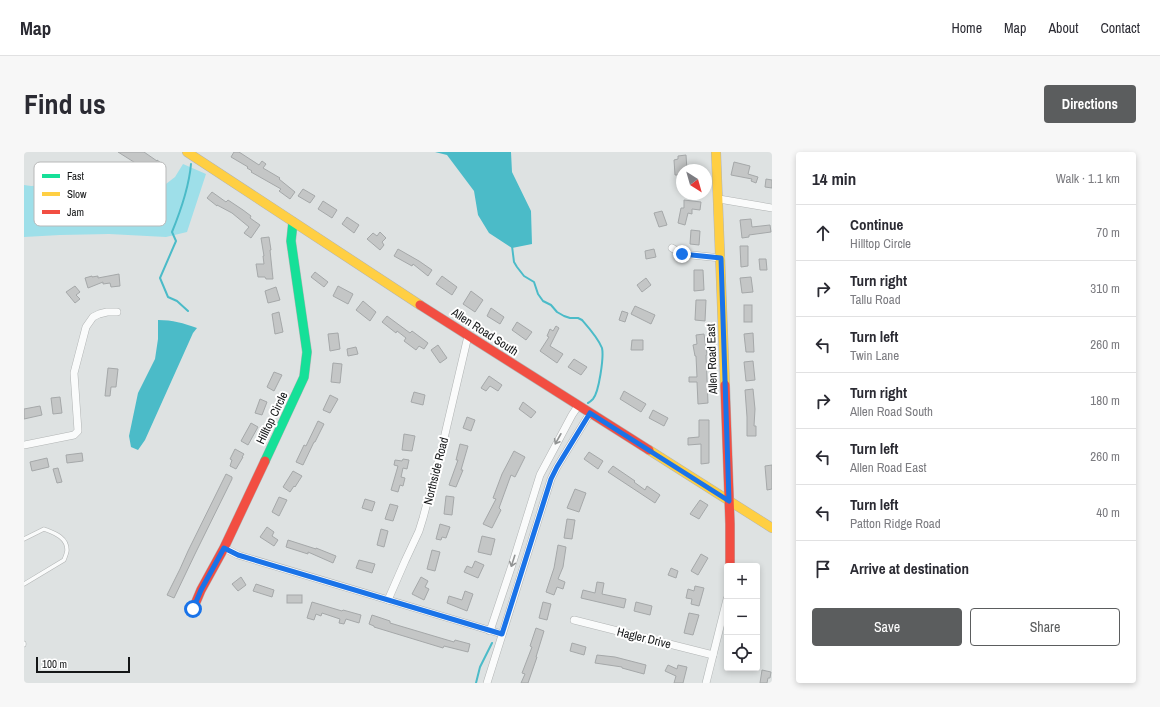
<!DOCTYPE html>
<meta charset="utf-8">
<style>
body{margin:0;font-family:"Archivo Narrow",sans-serif;background:#f7f7f7;color:#2b2b33}
.controls{position:absolute;right:12px;bottom:12px;display:grid;overflow:hidden;border-radius:4px;box-shadow:0 2px 6px #0003}
.controls button{width:36px;height:36px;display:grid;place-items:center;padding:0;border:0;border-bottom:1px solid #e1e1e2;background:#fff;color:#2b2b33;font:20px sans-serif}
.compass{position:absolute;left:652px;top:12px;width:36px;height:36px;border-radius:50%;background:#fff;box-shadow:0 2px 6px #0003;rotate:143deg}
.scale{position:absolute;left:12px;bottom:10px;width:94px;box-sizing:border-box;padding-left:4px;border:2px solid #141617;border-top:0;font-size:11px;line-height:14px;white-space:nowrap;color:#141617;-webkit-text-stroke:3px #fff;paint-order:stroke}
.stop{position:absolute;width:12px;height:12px;margin:-9px;border:3px solid #1a73e8;border-radius:50%;background:#fff}
.stop.end{background:#1a73e8;border-color:#fff;box-shadow:0 1px 4px #0008}
.list{margin:0;padding:0;list-style:none}
h2{display:flex;justify-content:space-between;align-items:center;height:52px;margin:0;padding:0 16px;font-size:17px}
h2 small{font-size:13px;font-weight:400;color:#7c7c81}
.list li{display:grid;grid-template-columns:26px 1fr auto;gap:12px;align-items:center;box-sizing:border-box;height:56px;padding:0 16px;border-top:1px solid #e1e1e2}
.list b{display:block;font-size:15px;white-space:nowrap}
.list p{margin:0;font-size:13px;white-space:nowrap;color:#7c7c81}
.list em{font-size:13px;font-style:normal;color:#7c7c81}
.actions{display:flex;gap:8px;padding:12px 16px}
.actions a{flex:1;padding:9px 0;border:1px solid #5b5d5e;border-radius:4px;text-align:center;font-size:14px;color:#5b5d5e}
.actions .main{background:#5b5d5e;color:#fff}
.icon{flex:none;width:22px;height:22px;fill:none;stroke:currentColor;stroke-width:2;stroke-linecap:round;stroke-linejoin:round}
.map{position:relative;flex:none;width:748px;height:531px;overflow:hidden;border-radius:4px}
header{display:flex;align-items:center;gap:24px;box-sizing:border-box;height:56px;padding:0 20px;background:#fff;border-bottom:1px solid #e1e1e2}
header strong{font-size:19px}
nav{display:flex;gap:22px;margin-inline-start:auto;font-size:14px}
.intro{display:flex;align-items:center;justify-content:space-between;box-sizing:border-box;height:96px;padding:0 24px}
h1{margin:0;font-size:28px}
.button{padding:10px 18px;border-radius:4px;background:#5b5d5e;color:#fff;font-size:14px;font-weight:700}
main{display:flex;gap:24px;padding:0 24px}
aside{flex:1;background:#fff;border-radius:4px;box-shadow:0 2px 6px #0003}
.map>svg:first-child{display:block}
.green{fill:#9edfe9}
.water{fill:#4bbbc8}
.lines{fill:none;stroke-linecap:round;stroke-linejoin:round}
.stream{stroke:#4bbbc8;stroke-width:2}
.building{fill:#c4c6c6;stroke:#a5a8a9}
.lane-casing{stroke:#b1b4b4;stroke-width:4.5}
.street-casing{stroke:#b1b4b4;stroke-width:8}
.fast-casing{stroke:#b1b4b4;stroke-width:10}
.slow-casing{stroke:#b1b4b4;stroke-width:10}
.jam-casing{stroke:#b1b4b4;stroke-width:10}
.lane{stroke:#fafbfb;stroke-width:3.5}
.street{stroke:#fafbfb;stroke-width:7}
.fast{stroke:#16e098;stroke-width:9}
.slow{stroke:#ffcf43;stroke-width:9}
.jam{stroke:#f24e42;stroke-width:9}
.oneway{stroke:#929494}
.route{stroke:#1a73e8;stroke-width:5}
.labels{text-anchor:middle;dominant-baseline:central;stroke-width:4;stroke-linejoin:round;paint-order:stroke}
.street-label{font-size:12px;fill:#141617;stroke:#fff}
.key{fill:#fff;stroke:#b8b9b9;stroke-width:1}
.key-label{font-size:11px;fill:#141617}
</style>
<header>
<strong>Map</strong>
<nav><a>Home</a><a>Map</a><a>About</a><a>Contact</a></nav>
</header>
<div class="intro"><h1>Find us</h1><a class="button">Directions</a></div>
<main>
<div class="map">
<svg width="748" height="531" viewBox="0 0 748 531">
<rect width="100%" height="100%" fill="#dee2e2"/>
<path class="green" d="M159,12L182,22L163,80L142,85L85,82L36,83L0,85V33L7,34L26,33L42,16L82,40H112L138,35L151,25Z"/>
<g class="water">
<path d="M411,0H487L488,20L507,59L508,92L488,96L465,81L454,63L450,39L423,3Z"/>
<path d="M134,168C149,168 159,171 173,176L169,181L121,288L114,298L107,295L105,284L114,241L131,207L134,187Z"/>
</g>
<g class="lines">
<g class="stream">
<path d="M488,94L490,110L493,115L500,124L510,130L514,142L519,149L527,153L533,160L540,164L546,166H554L558,168C565,176 574,186 578,196C580,205 575,240 569,247C567,249 566,250 564,251"/>
<path d="M164,159L153,149L144,145L136,126L152,89L148,80C157,58 165,35 167,12"/>
<path d="M452,531L456,515L468,491"/>
</g>
</g>
<g class="building">
<path d="M94,0H120L133,9V8L140,13L132,26L120,18L119,20L114,17L116,15L113,12Z"/>
<path d="M210,0H215L235,13L238,9L242,12L239,16L256,26L255,27L271,40L266,47L255,39L257,37L227,20L228,19L223,16L224,15L207,5Z"/>
<path d="M662,3L663,18H658V23H651L650,8L654,7V4Z"/>
<path d="M710,10L726,14L724,22L734,25L732,31L727,29L728,27L707,23Z"/>
<path d="M742,27L748,28V36L741,35Z"/>
<path d="M279,37L291,44L286,51L274,44Z"/>
<path d="M188,40L202,50L204,48L219,58L227,64L226,66L236,73L227,86L220,81L225,75L208,61L193,53V54L183,46Z"/>
<path d="M660,48L677,50L676,58L668,57V62L664,61L661,73L654,71L657,56H660Z"/>
<path d="M299,49L313,58L308,66L294,57Z"/>
<path d="M638,59L643,73L635,75L630,61Z"/>
<path d="M323,65L335,73L330,81L318,72Z"/>
<path d="M727,67L728,75L746,73L747,80L725,83V85L718,86L716,68Z"/>
<path d="M667,78L676,79L675,93L666,92Z"/>
<path d="M356,80L362,86L358,90L360,93L356,98L343,87L349,81L353,84Z"/>
<path d="M245,85L247,98H246L249,127H242L241,125H234L232,112H240L239,104H240L237,86Z"/>
<path d="M716,94H724V114L717,115Z"/>
<path d="M374,97L395,109L408,118L404,124L389,112L388,114L370,104Z"/>
<path d="M630,97L632,105L622,107L621,99Z"/>
<path d="M735,107H742L743,118H736Z"/>
<path d="M670,118H679L680,138L670,139Z"/>
<path d="M291,120L304,130L300,135L287,125Z"/>
<path d="M95,122L96,134L87,135L86,131L79,132V130L64,136L61,126L68,124V125L74,124V126Z"/>
<path d="M418,124L433,135L428,143L412,132Z"/>
<path d="M727,125L729,140L718,141L716,126Z"/>
<path d="M622,126L627,133L618,140L613,133Z"/>
<path d="M51,134L56,140L52,143L56,147L51,151L42,140Z"/>
<path d="M314,134L329,142L324,152L309,144Z"/>
<path d="M252,135L256,148L244,151L241,139Z"/>
<path d="M447,139L459,148L451,160L439,152Z"/>
<path d="M672,148H682L681,169L671,168Z"/>
<path d="M339,149L352,160L346,169L332,158Z"/>
<rect x="720" y="153" width="8" height="17"/>
<path d="M611,154L631,163L627,172L607,162Z"/>
<path d="M467,156L480,165L476,172L463,164Z"/>
<path d="M598,159L604,161L601,170L595,168Z"/>
<path d="M255,160L259,180L251,182L248,162Z"/>
<path d="M363,164L386,181L388,179L404,191L400,197L395,194L392,198L380,189L382,186L373,179L372,181L358,170Z"/>
<path d="M493,170L508,180L502,188L488,178Z"/>
<path d="M532,174L535,176L526,194L539,202L533,211L516,199L525,185L523,184L526,177L529,179Z"/>
<path d="M314,181L316,197L306,199L304,182Z"/>
<path d="M729,181L730,200H722L720,182Z"/>
<path d="M680,182L683,203H682L684,251L674,252L673,230H665V225H673L672,204H671L669,193L673,192L672,183Z"/>
<path d="M608,188H619V198H607Z"/>
<path d="M414,193L423,206L416,211L407,198Z"/>
<path d="M332,195L334,202L324,204L323,197Z"/>
<path d="M550,207L563,215L557,223L544,215Z"/>
<path d="M729,209L731,228L722,229L720,210Z"/>
<path d="M309,211L318,212L316,231L307,230Z"/>
<path d="M84,216L94,217L92,235H87L86,244H81Z"/>
<path d="M250,220L258,223L250,239L243,235Z"/>
<path d="M465,224L478,233L474,239L466,234L462,239L457,236Z"/>
<path d="M729,237L731,257L730,274H732V284H723V265L721,238Z"/>
<path d="M600,239L622,252L617,260L596,247Z"/>
<path d="M390,240L401,243L399,253L387,250Z"/>
<path d="M306,243L314,247L306,261L299,258Z"/>
<path d="M36,245L38,261L29,262L27,246Z"/>
<path d="M236,247L243,250L238,263L231,261Z"/>
<path d="M499,250L512,260L507,266L495,257Z"/>
<path d="M16,254L18,263L0,267V257Z"/>
<path d="M629,258L644,266L640,274L625,266Z"/>
<path d="M443,265L451,268L447,279L439,276Z"/>
<path d="M675,268H685V311L677,312V292L664,293V286L675,285Z"/>
<path d="M294,269L300,272L291,290H290L279,313L272,310L280,293L282,294Z"/>
<path d="M227,271L234,275L224,293L217,289Z"/>
<path d="M380,282L391,284L388,299L378,298Z"/>
<path d="M436,292L444,294L437,318H439L432,335L425,333L434,308H432Z"/>
<path d="M211,297L220,302L218,305H219L212,317L206,314L208,308L206,307Z"/>
<path d="M490,299L501,305L491,325L487,323L475,356L477,358L468,376L459,372L472,347L469,346L478,322Z"/>
<path d="M565,300L579,309L574,317L560,307Z"/>
<path d="M58,301L59,309L43,311L42,303Z"/>
<path d="M23,306L25,315L8,319L6,310Z"/>
<path d="M379,307L385,308L383,317L379,316L377,325L381,326L379,334L376,333L374,340L367,338L374,314L370,313L371,308L378,309Z"/>
<path d="M748,313V337L743,338L741,314Z"/>
<path d="M589,314L611,329L610,330L621,338L623,334L636,343L631,351L584,320Z"/>
<path d="M34,316L38,330L33,331L29,317Z"/>
<path d="M269,319L278,324L271,335L270,334L266,340L259,335Z"/>
<path d="M202,322L208,325V327L171,402L150,446L143,443L156,417L164,399Z"/>
<path d="M551,337L562,341L555,360L543,356Z"/>
<path d="M422,344L430,345L428,363L420,362Z"/>
<path d="M255,345L263,348L255,364L248,360Z"/>
<path d="M341,347L351,350L348,359L338,356Z"/>
<path d="M676,348L684,353L675,367L666,362Z"/>
<path d="M366,352L374,354L369,369L361,367Z"/>
<path d="M543,367L551,368L548,387L540,386Z"/>
<path d="M416,372L426,375L422,386L418,385L417,388L412,387Z"/>
<path d="M243,375L250,380L248,384L254,388L250,394L236,385Z"/>
<path d="M357,377L364,379L360,395L353,393Z"/>
<path d="M458,384L471,387L467,403L454,400Z"/>
<path d="M264,388L292,397V396L312,404L309,411L284,400V402L262,395Z"/>
<path d="M534,393L542,395L539,415L534,427L541,430L539,437L533,435L530,443L522,440L530,416Z"/>
<path d="M408,398L416,400L411,419L403,417Z"/>
<path d="M677,402L684,406L674,423L667,419Z"/>
<path d="M335,408L351,412L348,421L332,416Z"/>
<path d="M451,409L460,413L454,426L440,420L443,414L448,416Z"/>
<path d="M647,416L654,419L652,426L644,423Z"/>
<path d="M217,425L222,433L214,439L208,432Z"/>
<path d="M397,425L404,429L401,435L405,437L400,448L388,442Z"/>
<path d="M573,430L580,431L578,442L602,447L600,456L557,446L559,438L571,441Z"/>
<path d="M232,432L250,438L248,445L229,439Z"/>
<path d="M671,434L680,436L675,454L667,452L668,447L662,446L664,437L670,439Z"/>
<path d="M441,439L449,442L443,459L423,451L425,444L438,448Z"/>
<rect x="263" y="443" width="15" height="8"/>
<path d="M288,450L318,459L319,458L337,463L335,471L322,467L320,472L315,471L316,467L298,461L297,464L292,462L290,468L283,466Z"/>
<path d="M519,450L527,452L523,468L515,466Z"/>
<path d="M612,450L628,454L626,463L610,459Z"/>
<path d="M665,461L675,463L669,483L660,481Z"/>
<path d="M348,463L366,469V471L430,490L431,488L446,492L444,500L420,494L419,496L350,475V474L345,472Z"/>
<path d="M512,476L520,479L512,505H513L504,531H497L501,522L498,521L508,495L506,494Z"/>
<path d="M548,491L562,495L560,503L546,499Z"/>
<path d="M573,503L591,505L622,513L620,522L598,516V515L571,511Z"/>
<path d="M644,513L653,517L654,513L663,515L659,531H650L652,524L641,519Z"/>
<path d="M738,518L747,520L746,526H744L743,531H736Z"/>
</g>
<g class="lines">
<g class="lane-casing">
<g id="lane">
<path d="M0,387L20,377C30,381 43,385 43,398C43,401 41,405 40,408L0,432"/>
<path d="M0,491V493"/>
</g>
</g>
<g class="street-casing">
<g id="street">
<path d="M695,47L748,56"/>
<path d="M648,96L658,102L697,106"/>
<path d="M0,293L50,283L54,279L50,221L62,175L69,165L75,162L83,160H93"/>
<path d="M200,396L214,403L478,482"/>
<path d="M364,448L381,409L395,379L399,366L418,295L444,184"/>
<path d="M550,468L689,503"/>
<path d="M466,479L488,413L516,323L548,263L554,254"/>
<path d="M463,531L527,327L533,315L566,261"/>
<path d="M682,531L703,447"/>
</g>
</g>
<g class="fast-casing">
<path id="fast" d="M241,309L280,225L283,200L267,89L269,70"/>
</g>
<g class="slow-casing">
<g id="slow">
<path d="M163,0L396,153"/>
<path d="M692,0L701,233"/>
<path d="M625,298L748,376"/>
</g>
</g>
<g class="jam-casing">
<g id="jam">
<path d="M396,153L625,298"/>
<path d="M701,233L706,372V414"/>
<path d="M169,457L177,438L200,396L241,309"/>
</g>
</g>
<use href="#lane" class="lane"/>
<use href="#street" class="street"/>
<use href="#fast" class="fast"/>
<use href="#slow" class="slow"/>
<use href="#jam" class="jam"/>
</g>
<defs><path id="oneway-shaft" d="M-6 0H5M1.5-3L5.5 0L1.5 3" fill="none" stroke-width="1.6" stroke-linecap="round" stroke-linejoin="round"/></defs>
<g class="oneway">
<use href="#oneway-shaft" transform="translate(534 287) rotate(119)"/>
<use href="#oneway-shaft" transform="translate(489 409) rotate(108)"/>
</g>
<g class="lines">
<path class="route" d="M169,457L177,438L200,396L214,403L478,482L527,327L533,315L566,261L705,349L697,106L658,102"/>
</g>
<g class="labels">
<g class="street-label">
<text transform="translate(461 180) rotate(33)">Allen Road South</text>
<text transform="translate(688 207) rotate(-92)">Allen Road East</text>
<text transform="translate(248 266) rotate(-64)">Hilltop Circle</text>
<text transform="translate(412 319) rotate(-76)">Northside Road</text>
<text transform="translate(620 486) rotate(14)">Hagler Drive</text>
</g>
</g>
<rect x="10" y="10" width="132" height="64" rx="6" class="key"/>
<rect x="18" y="22" width="18" height="4" fill="#16e098"/>
<rect x="18" y="40" width="18" height="4" fill="#ffcf43"/>
<rect x="18" y="58" width="18" height="4" fill="#f24e42"/>
<g class="key-label">
<text x="43" y="28">Fast</text>
<text x="43" y="46">Slow</text>
<text x="43" y="64">Jam</text>
</g>
</svg>
<div class="controls">
<button>+</button>
<button>−</button>
<button><svg class="icon" aria-label="locate" viewBox="0 0 24 24"><circle cx="12" cy="12" r="6"/><path d="M12 2v4M12 18v4M2 12h4M18 12h4"/></svg></button>
</div>
<svg class="compass" viewBox="-18 -18 36 36"><path d="M0-13l5 13h-10z" fill="#e53935"/><path d="M0 13l5-13h-10z" fill="#7c7c81"/></svg>
<div class="scale">100 m</div>
<div class="stop" style="left:169px;top:457px"></div>
<div class="stop end" style="left:658px;top:102px"></div>
</div>
<aside>
<h2>14 min<small>Walk · 1.1 km</small></h2>
<ul class="list">
<li><svg class="icon" aria-label="ahead" viewBox="0 0 24 24"><path d="M12 20V5M6 11l6-6 6 6"/></svg><div><b>Continue</b><p>Hilltop Circle</p></div><em>70 m</em></li>
<li><svg class="icon" aria-label="right" viewBox="0 0 24 24"><path d="M7 20v-9h11M14 6l5 5-5 5"/></svg><div><b>Turn right</b><p>Tallu Road</p></div><em>310 m</em></li>
<li><svg class="icon" aria-label="left" viewBox="0 0 24 24"><path d="M17 20v-9H6M10 6l-5 5 5 5"/></svg><div><b>Turn left</b><p>Twin Lane</p></div><em>260 m</em></li>
<li><svg class="icon" aria-label="right" viewBox="0 0 24 24"><path d="M7 20v-9h11M14 6l5 5-5 5"/></svg><div><b>Turn right</b><p>Allen Road South</p></div><em>180 m</em></li>
<li><svg class="icon" aria-label="left" viewBox="0 0 24 24"><path d="M17 20v-9H6M10 6l-5 5 5 5"/></svg><div><b>Turn left</b><p>Allen Road East</p></div><em>260 m</em></li>
<li><svg class="icon" aria-label="left" viewBox="0 0 24 24"><path d="M17 20v-9H6M10 6l-5 5 5 5"/></svg><div><b>Turn left</b><p>Patton Ridge Road</p></div><em>40 m</em></li>
<li><svg class="icon" aria-label="arrive" viewBox="0 0 24 24"><path d="M6 21V4h12l-3 4 3 4H6"/></svg><div><b>Arrive at destination</b></div></li>
</ul>
<div class="actions"><a class="main">Save</a><a>Share</a></div>
</aside>
</main>
